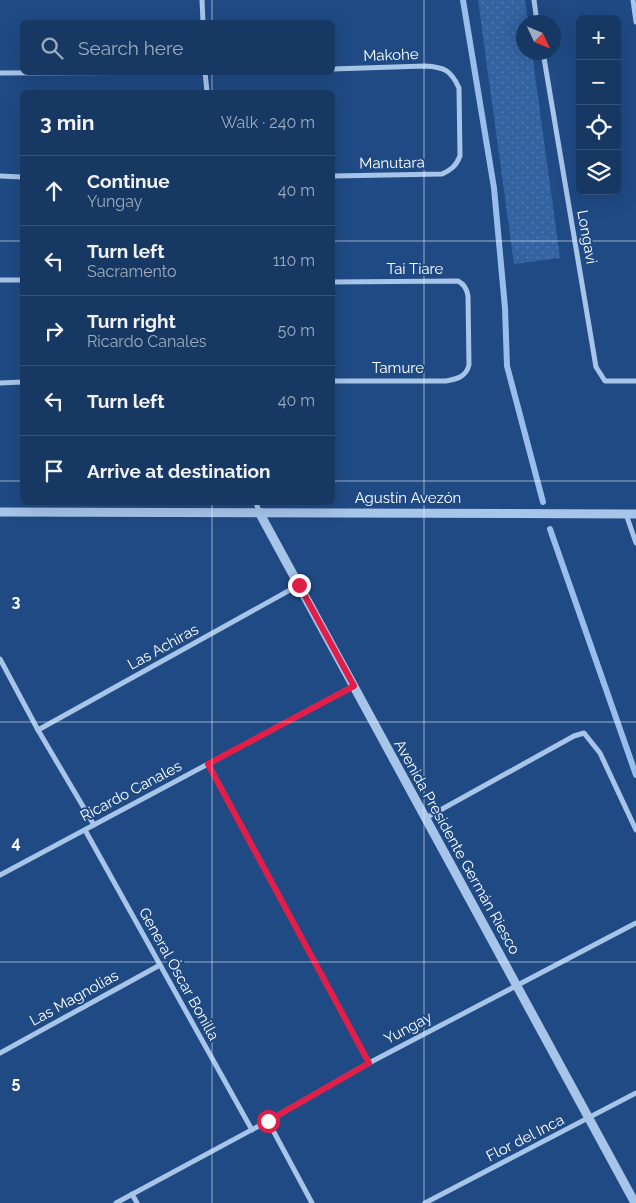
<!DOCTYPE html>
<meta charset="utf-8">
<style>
body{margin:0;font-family:Raleway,sans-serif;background:#24436c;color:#f1f3f6}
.controls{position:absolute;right:15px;top:15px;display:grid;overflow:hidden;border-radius:8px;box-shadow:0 5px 20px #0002}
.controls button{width:45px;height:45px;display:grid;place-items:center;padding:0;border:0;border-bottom:1px solid #365278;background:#173863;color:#f1f3f6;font:25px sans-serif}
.compass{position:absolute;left:516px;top:15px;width:45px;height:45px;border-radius:50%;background:#173863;box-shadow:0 5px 20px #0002;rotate:134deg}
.stop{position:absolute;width:15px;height:15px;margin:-11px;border:4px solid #e11d48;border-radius:50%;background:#fff}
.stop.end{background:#e11d48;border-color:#fff;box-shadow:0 1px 5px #0008}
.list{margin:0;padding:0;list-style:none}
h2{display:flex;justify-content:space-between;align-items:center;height:65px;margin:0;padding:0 20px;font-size:21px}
h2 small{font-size:16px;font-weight:400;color:#9eacbe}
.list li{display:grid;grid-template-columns:32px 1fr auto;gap:15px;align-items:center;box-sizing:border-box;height:70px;padding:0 20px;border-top:1px solid #365278}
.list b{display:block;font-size:19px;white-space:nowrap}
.list p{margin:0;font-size:16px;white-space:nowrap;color:#9eacbe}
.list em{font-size:16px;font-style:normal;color:#9eacbe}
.icon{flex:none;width:28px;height:28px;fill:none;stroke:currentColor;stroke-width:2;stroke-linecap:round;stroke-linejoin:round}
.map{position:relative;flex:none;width:636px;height:1203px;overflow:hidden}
.search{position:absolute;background:#173863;box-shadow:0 5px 20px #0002;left:20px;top:20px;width:315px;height:55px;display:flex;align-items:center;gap:12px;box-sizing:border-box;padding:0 18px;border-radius:8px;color:#9eacbe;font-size:19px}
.panel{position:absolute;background:#173863;box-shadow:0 5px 20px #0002;left:20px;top:90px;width:315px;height:415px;border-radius:8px}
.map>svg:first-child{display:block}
.grass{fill:url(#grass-dots)}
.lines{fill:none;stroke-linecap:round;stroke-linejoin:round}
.stream{stroke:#9abeeb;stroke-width:6}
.minor{stroke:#a7c4e9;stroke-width:5}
.tertiary{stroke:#a7c4e9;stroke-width:9}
.route{stroke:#e11d48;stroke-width:6}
.grid{fill:none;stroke:#fff;stroke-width:1;stroke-opacity:0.55}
.labels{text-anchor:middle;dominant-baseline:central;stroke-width:4;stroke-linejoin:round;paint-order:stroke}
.street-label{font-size:15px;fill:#fff;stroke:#1f4a84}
.grid-label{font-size:16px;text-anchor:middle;font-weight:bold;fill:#fff;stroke:#1f4a84;stroke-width:4;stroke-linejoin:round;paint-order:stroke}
</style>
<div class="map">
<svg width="636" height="1203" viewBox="0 0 636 1203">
<defs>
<pattern id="grass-dots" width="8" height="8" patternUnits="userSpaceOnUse" patternTransform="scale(1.25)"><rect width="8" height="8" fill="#3363a1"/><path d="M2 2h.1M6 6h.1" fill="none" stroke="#527aaf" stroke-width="1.8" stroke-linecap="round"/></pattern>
</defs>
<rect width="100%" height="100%" fill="#1f4a84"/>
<path class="grass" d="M478,0H525L528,22H524V52L532,53L560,258L514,264Z"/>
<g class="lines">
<g class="stream">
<path d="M463,0L494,188L505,308L507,366L543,502"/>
<path d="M550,529L636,775"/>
</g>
<g class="minor">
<path d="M202,0L203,22"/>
<path d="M534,0L537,22"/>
<path d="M633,0L636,22"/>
<path d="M543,52L596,367L605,381H636"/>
<path d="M332,69L425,66C444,67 451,70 459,88L460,156C456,166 451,170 442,174L332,176"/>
<path d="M205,72L207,92"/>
<path d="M0,73L239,72"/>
<path d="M0,176L22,177"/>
<path d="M0,280H22"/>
<path d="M332,282L458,281C464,284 467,289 468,296L469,365C466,377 457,379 446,381H332"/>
<path d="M0,383L22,382"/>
<path d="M256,502L259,512"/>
<path d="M626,514L636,543"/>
<path d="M0,659L38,730L94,825"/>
<path d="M38,730L299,585"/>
<path d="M208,764L369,1063"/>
<path d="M426,818L574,736L584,733L600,753L636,830"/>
<path d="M85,830L252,1130"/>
<path d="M0,875L354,686"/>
<path d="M0,1053L160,965"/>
<path d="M268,1121L312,1203"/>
<path d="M132,1194L137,1203"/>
<path d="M116,1203L268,1121L369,1063L636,923"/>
<path d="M425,1203L636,1093"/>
</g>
<g class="tertiary">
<path d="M0,512L636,514"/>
<path d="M259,512L635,1203"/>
</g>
</g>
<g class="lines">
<path class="route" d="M268,1121L369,1063L208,764L354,686L299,585"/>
</g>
<path class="grid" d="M212,0V22M424,0V1203M212,72V92M0,241H22M332,241H636M0,481H22M332,481H636M212,502V1203M0,722H636M0,962H636"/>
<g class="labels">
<g class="street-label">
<text transform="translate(391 55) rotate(-2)">Makohe</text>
<text transform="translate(392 163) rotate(-1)">Manutara</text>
<text transform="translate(587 237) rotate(80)">Longavi</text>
<text x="415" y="269">Tai Tiare</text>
<text x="398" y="368">Tamure</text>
<text x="408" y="498">Agustín Avezón</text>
<text transform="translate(163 647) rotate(-29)">Las Achiras</text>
<text transform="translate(131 791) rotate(-28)">Ricardo Canales</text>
<text transform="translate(457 847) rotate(61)">Avenida Presidente Germán Riesco</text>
<text transform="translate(179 974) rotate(61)">General Óscar Bonilla</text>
<text transform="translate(74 998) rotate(-29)">Las Magnolias</text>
<text transform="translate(408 1028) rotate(-28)">Yungay</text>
<text transform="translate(525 1138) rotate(-27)">Flor del Inca</text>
</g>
</g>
<g class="grid-label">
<text x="16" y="607">3</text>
<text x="16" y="848">4</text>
<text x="16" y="1088">5</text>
</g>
</svg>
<div class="controls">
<button>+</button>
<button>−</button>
<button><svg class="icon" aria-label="locate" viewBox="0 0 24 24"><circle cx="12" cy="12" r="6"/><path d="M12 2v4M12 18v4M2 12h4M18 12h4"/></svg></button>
<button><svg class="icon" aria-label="layers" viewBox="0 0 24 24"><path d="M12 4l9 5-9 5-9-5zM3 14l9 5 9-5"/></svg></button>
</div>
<svg class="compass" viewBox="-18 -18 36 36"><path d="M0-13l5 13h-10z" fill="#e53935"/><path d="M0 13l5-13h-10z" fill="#9eacbe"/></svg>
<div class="stop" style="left:268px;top:1121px"></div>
<div class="stop end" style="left:299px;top:585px"></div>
<div class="search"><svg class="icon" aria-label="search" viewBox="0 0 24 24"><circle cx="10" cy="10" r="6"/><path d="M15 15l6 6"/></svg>Search here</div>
<section class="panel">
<h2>3 min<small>Walk · 240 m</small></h2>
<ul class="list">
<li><svg class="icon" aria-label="ahead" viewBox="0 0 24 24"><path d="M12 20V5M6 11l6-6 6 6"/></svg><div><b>Continue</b><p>Yungay</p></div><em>40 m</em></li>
<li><svg class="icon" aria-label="left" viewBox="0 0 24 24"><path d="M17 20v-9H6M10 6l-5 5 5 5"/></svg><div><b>Turn left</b><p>Sacramento</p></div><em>110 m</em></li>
<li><svg class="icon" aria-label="right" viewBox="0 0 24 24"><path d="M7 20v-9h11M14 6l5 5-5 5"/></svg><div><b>Turn right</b><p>Ricardo Canales</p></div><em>50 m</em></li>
<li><svg class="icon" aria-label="left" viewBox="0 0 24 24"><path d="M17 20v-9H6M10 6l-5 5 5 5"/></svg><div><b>Turn left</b></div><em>40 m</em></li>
<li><svg class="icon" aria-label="arrive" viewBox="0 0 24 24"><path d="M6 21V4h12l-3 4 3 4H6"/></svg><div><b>Arrive at destination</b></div></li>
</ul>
</section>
</div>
